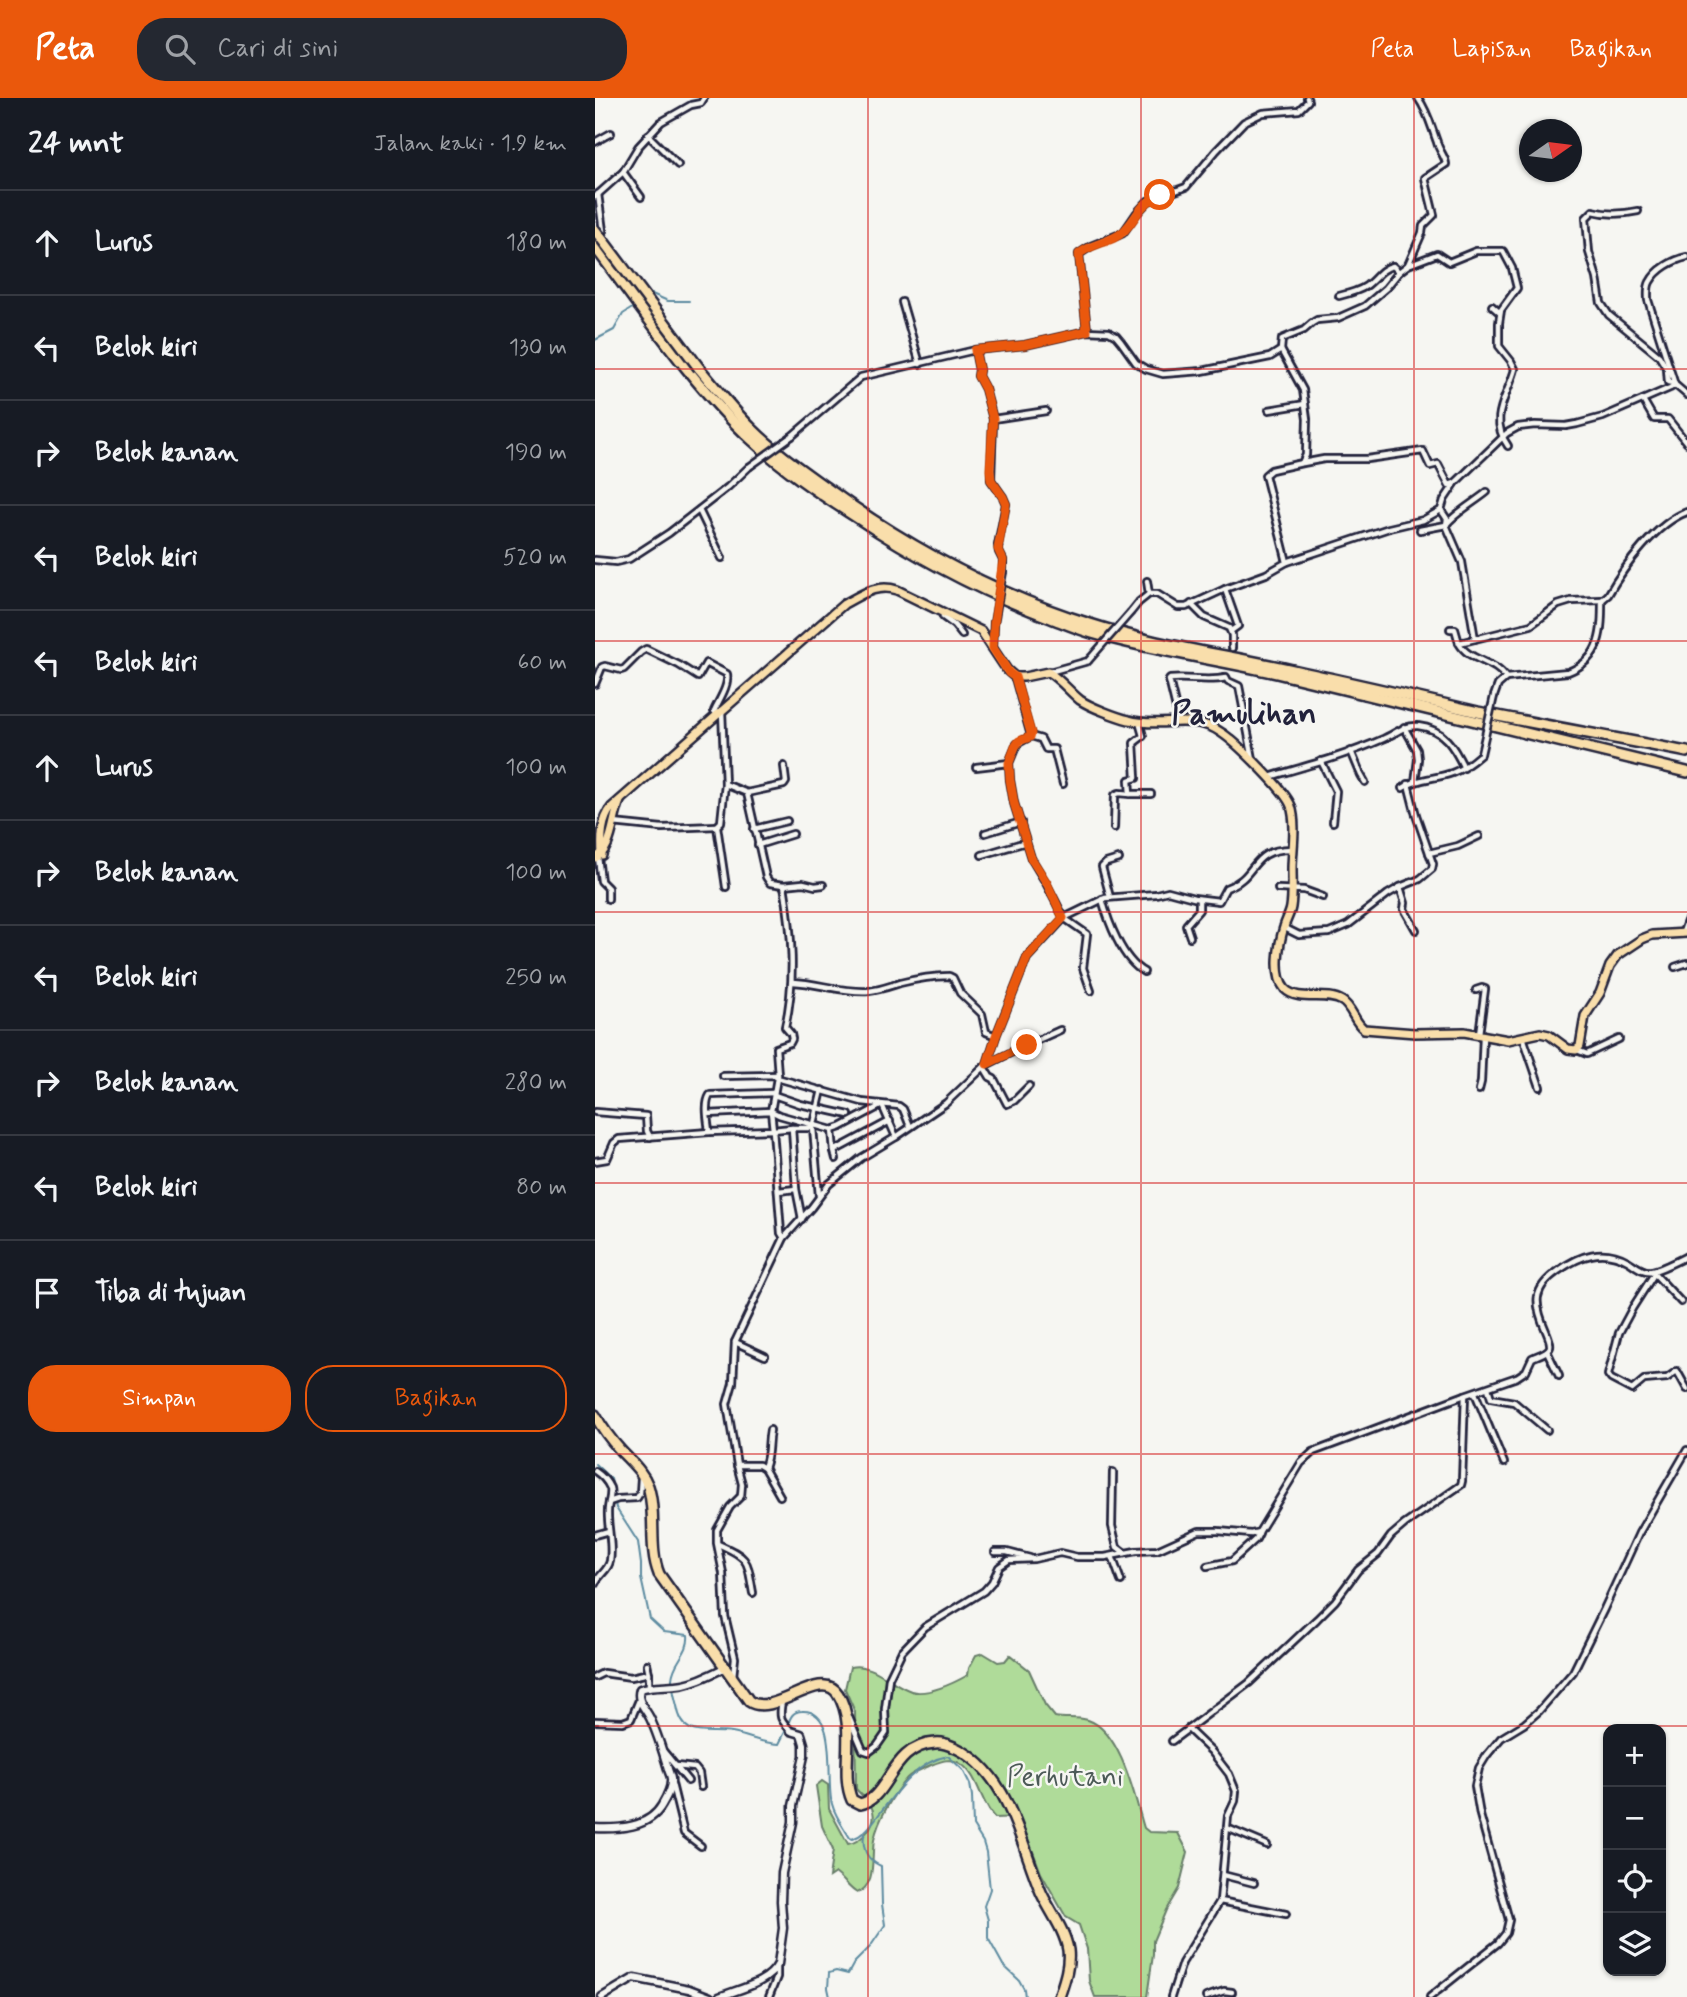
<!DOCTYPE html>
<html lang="id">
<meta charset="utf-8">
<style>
body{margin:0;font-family:Mynerve,sans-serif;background:#242831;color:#f1f3f6}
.controls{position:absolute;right:21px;bottom:21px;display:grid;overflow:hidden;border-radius:14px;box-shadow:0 2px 5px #0004}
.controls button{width:63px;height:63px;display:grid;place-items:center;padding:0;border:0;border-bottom:2px solid #363941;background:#171b24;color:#f1f3f6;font:35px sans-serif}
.compass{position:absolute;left:924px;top:21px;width:63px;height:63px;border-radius:50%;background:#171b24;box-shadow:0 2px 5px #0004;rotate:76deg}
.stop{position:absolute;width:21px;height:21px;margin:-16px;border:5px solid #ea580c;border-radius:50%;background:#fff}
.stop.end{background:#ea580c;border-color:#fff;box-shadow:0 2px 7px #0008}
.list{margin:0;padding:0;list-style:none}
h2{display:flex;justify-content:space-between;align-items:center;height:91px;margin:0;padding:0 28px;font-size:30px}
h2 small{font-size:23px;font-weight:400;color:#9ea1a6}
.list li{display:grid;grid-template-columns:46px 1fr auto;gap:21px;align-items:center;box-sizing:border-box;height:105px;padding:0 28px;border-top:2px solid #363941}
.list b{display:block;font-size:26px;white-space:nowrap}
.list em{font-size:23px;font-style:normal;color:#9ea1a6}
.actions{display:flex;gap:14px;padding:21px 28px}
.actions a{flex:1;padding:16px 0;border:2px solid #ea580c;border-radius:28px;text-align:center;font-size:24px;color:#ea580c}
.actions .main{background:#ea580c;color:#fff}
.icon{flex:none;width:38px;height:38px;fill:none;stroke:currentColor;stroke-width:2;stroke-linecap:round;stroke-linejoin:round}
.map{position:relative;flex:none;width:1092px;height:1899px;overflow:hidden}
header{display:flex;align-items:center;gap:42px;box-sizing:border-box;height:98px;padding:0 35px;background:#ea580c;color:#fff}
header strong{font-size:33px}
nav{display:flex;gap:38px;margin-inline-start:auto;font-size:24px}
.search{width:490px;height:63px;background:#242831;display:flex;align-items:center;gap:18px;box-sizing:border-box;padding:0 24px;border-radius:28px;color:#9ea1a6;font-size:26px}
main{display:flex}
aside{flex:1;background:#171b24}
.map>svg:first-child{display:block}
.green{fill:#afdb99;stroke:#687e6a;stroke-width:2}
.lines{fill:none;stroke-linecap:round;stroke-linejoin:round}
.stream{stroke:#5d8ba0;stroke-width:2}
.street-tunnel{stroke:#cccccd;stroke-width:4.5;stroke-dasharray:4.5 2;stroke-linecap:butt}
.street-casing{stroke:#22223b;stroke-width:10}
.secondary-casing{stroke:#22223b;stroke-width:11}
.primary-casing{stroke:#22223b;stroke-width:12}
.highway-casing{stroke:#22223b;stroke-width:14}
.street{stroke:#f6f6f2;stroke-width:4.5}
.secondary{stroke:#f6f6f2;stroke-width:6}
.primary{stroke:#f9deab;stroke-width:7}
.highway{stroke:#f9deab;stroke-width:9}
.street-bridge-casing{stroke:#22223b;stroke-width:10;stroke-linecap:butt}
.highway-bridge-casing{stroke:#22223b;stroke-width:14;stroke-linecap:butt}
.street-bridge{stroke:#f6f6f2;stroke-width:4.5}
.highway-bridge{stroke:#f9deab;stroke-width:9}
.route{stroke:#ea580c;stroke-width:9}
.grid{fill:none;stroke:#d62828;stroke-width:2;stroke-opacity:0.55}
.labels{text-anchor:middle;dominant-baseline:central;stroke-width:5;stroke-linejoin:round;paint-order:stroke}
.park-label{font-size:28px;fill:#4c5a57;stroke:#f6f6f2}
.quarter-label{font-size:32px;font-weight:bold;fill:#22223b;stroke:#f6f6f2}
</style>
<header>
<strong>Peta</strong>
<div class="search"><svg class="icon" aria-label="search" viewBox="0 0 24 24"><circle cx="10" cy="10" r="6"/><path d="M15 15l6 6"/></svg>Cari di sini</div>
<nav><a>Peta</a><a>Lapisan</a><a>Bagikan</a></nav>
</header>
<main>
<aside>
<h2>24 mnt<small>Jalan kaki · 1.9 km</small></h2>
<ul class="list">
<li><svg class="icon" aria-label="ahead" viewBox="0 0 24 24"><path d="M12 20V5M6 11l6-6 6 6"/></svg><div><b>Lurus</b></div><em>180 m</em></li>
<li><svg class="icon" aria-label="left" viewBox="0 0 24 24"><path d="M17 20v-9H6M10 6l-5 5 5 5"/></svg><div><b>Belok kiri</b></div><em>130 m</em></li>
<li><svg class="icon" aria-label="right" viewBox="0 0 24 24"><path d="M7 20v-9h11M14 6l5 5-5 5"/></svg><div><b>Belok kanan</b></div><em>190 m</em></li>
<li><svg class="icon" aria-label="left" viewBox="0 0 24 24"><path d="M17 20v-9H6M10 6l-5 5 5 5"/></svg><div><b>Belok kiri</b></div><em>520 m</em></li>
<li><svg class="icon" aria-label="left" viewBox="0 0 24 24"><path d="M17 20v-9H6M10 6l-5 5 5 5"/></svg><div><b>Belok kiri</b></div><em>60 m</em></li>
<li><svg class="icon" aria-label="ahead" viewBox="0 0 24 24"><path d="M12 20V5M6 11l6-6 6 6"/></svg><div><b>Lurus</b></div><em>100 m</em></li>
<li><svg class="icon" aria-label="right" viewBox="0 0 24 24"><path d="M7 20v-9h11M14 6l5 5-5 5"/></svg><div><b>Belok kanan</b></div><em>100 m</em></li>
<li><svg class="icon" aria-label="left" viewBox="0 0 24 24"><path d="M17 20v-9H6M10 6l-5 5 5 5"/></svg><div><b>Belok kiri</b></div><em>250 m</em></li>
<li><svg class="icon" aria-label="right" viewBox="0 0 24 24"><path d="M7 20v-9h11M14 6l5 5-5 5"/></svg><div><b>Belok kanan</b></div><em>280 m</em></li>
<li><svg class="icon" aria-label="left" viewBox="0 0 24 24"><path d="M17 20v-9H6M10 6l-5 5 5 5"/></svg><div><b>Belok kiri</b></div><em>80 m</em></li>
<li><svg class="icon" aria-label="arrive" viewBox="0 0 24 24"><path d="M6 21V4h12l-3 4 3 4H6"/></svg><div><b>Tiba di tujuan</b></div></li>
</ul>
<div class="actions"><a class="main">Simpan</a><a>Bagikan</a></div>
</aside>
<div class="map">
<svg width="1092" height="1899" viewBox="0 0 1092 1899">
<rect width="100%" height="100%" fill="#f6f6f2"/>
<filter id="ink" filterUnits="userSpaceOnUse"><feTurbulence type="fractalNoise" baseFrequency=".0143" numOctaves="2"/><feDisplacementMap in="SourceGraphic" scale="14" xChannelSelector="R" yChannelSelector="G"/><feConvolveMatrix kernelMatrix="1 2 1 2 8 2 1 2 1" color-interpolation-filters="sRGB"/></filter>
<g filter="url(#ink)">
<path class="green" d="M388,1555L403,1564L410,1563L415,1557L434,1572L450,1607L460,1619C471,1621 482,1619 493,1622C526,1633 540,1700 549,1730L554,1734L583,1735L593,1754L584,1790L571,1812L558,1843V1857L552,1899H500L494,1883L492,1851L484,1827L471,1819L446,1775L425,1719L400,1720C386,1706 383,1677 366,1666C356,1659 346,1663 336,1667C328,1671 318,1674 312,1680C298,1696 283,1722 279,1742C276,1760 282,1787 262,1795C253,1790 249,1781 240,1775L234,1779L238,1752L227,1728L221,1688L227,1683L233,1687L234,1711L253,1746C268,1744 285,1723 276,1708C273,1702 266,1697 261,1691L260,1614L250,1591L255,1569C278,1564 295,1586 316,1593C332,1598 359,1585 373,1577L374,1570L381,1557Z"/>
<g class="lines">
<g class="stream">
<path d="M55,198L57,196L73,203H94"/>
<path d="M0,242L19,232L28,216L39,209"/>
<path d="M0,1366L16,1381L20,1400"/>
<path d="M20,1405L21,1410L43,1444L46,1466V1480L55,1521L69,1534L93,1537C95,1555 78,1563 77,1581C77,1590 80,1600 82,1608C88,1643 111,1631 137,1635C154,1638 165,1645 184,1646L191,1632"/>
<path d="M193,1627C195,1619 198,1613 207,1613C245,1611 230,1684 237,1706C240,1718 249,1730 255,1740L257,1741C269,1737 275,1728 282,1719C300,1695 322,1663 353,1658L368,1672L375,1686L377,1698L378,1728L388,1744L391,1754L395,1791L389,1808L393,1822V1840L408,1867L424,1882L429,1891L430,1899"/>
<path d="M235,1899L233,1890L234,1875L241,1873L253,1876L259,1865L275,1849L290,1827L287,1806L286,1768C271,1762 267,1751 269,1736"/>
</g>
<path class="street-tunnel" d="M631,578L637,550"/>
<g class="street-casing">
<g id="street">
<path d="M53,37L83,67"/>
<path d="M0,44L16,35"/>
<path d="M28,74L46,99"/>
<path d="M0,99L28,74L43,49L66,24L96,7L106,5L109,0"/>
<path d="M1043,113C1029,116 1013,117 998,113L991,120L994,154L1002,180L1006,205L1014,217L1064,258L1072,271L1073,284L1078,285L1092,297"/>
<path d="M0,142L6,138L8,133L3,96"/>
<path d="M813,167L827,135L828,128L839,117L830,80L851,66C850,58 844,53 842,44C836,28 833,14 823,0"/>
<path d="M744,198C752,196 764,193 771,188C781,181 786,170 798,168L804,174"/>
<path d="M307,204L325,266"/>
<path d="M897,208L905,215"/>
<path d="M492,233L484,156L496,148L528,135L541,116L553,103L591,89L621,53L649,24L668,15L704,12L713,3L712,0"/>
<path d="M380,252L384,272L383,278L390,291L398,321L396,382L408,399L411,406L403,447L404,454L408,462V474"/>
<path d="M686,252L687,241L709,232L717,225L722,222L743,220L770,208L791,190L804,174L813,167L842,156L854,164L881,153H908L917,170L922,190L906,212L904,225V248L916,263L920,271C912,300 893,320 913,348"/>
<path d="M1048,302L1059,321H1073L1092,345"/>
<path d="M674,312L710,306"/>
<path d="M398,321L451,313"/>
<path d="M197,338L266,279L380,252L430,247L492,233L514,234L521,238L526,244L541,265L551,271L568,276L607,273L675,259L686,252L708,292L712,321L711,357L707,365L676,372L670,377L692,464"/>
<path d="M708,365L729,361H772L828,353L835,368L843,366L854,387L860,385"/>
<path d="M104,412L127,460"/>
<path d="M846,412L852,421L851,427L867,464L880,541"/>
<path d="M825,432L851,427C860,415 880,404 892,394"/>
<path d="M0,462L21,464L34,461L74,435L133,389L154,369"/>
<path d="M552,483L554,496"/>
<path d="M630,491L643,528L636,533"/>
<path d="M596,506L609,519L634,530L637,537V550"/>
<path d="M536,514L544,504L554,496H562L583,509H591L630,491L671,476L692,464L794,430L828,422L846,412L849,402L861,384L912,335L923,329L940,327L971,328L982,326L1008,319L1075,290L1080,287L1053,202C1053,196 1052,189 1055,184C1062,171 1078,162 1092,159"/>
<path d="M348,515V519L359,527L367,537"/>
<path d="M855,531H860L864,545"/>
<path d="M398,549L399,525"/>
<path d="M454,574L493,563"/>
<path d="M631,579L633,583L644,588L658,661"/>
<path d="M420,580L436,638L422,646L414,665L415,682L419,705L436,760L451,785L469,820L492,836L488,870L496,893"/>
<path d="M911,580C900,562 874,564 864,545L936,527L963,507L976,503L1007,502"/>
<path d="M0,586L7,569L10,568L26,572L29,571L46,554L51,551L84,567L103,579L111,565L132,576C134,588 124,602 119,613L122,616"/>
<path d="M899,598L903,587L911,580L973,574C1007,561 1007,532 1007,502L1013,497C1029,469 1061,425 1092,414"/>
<path d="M127,613L130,686L152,695L171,779L175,785L189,787C197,835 201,882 190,929L196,936L197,941L195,945L181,950L183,977"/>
<path d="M584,623L574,582L575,581C594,579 612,584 631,580"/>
<path d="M809,629L822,652L823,661L820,684"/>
<path d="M436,638L446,641L451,651H459L468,686"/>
<path d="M756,653L766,677L770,684"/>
<path d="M726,663L741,693L738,724"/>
<path d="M381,669L414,665"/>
<path d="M674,679C712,668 752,657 788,641C800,636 809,627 823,628C849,631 859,649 869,670"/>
<path d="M130,686L126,724L122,728L131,789"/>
<path d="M808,690C822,680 841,681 857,675C868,671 877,664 886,656"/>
<path d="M152,695L189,687L191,684L189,668"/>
<path d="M535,696H556"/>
<path d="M18,725L67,730L122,728"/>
<path d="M519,730L520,697L524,695L535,696L534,682L541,680L539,645L548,638L544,624"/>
<path d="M159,731L192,723"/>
<path d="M390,735L426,724"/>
<path d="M163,747L198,736"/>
<path d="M834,755L863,748L884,738"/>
<path d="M387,757L431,744"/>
<path d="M3,759L6,783L13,790V801"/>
<path d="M189,787L208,785L220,788L228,787"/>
<path d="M805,789L810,805L809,811L821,832"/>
<path d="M683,791L709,792L728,799"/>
<path d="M515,799L507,769L511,765L524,761"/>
<path d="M507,801C513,823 527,862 549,874"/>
<path d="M690,830L704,837L734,835L753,827L793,796L805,789L825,781L837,771L838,766L821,717L813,686"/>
<path d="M1088,834L1092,823"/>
<path d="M595,839L591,827L604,812V801"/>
<path d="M1080,869L1092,865"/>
<path d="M198,884C223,885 248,895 274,893C285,892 295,888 305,885C321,881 338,878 354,878L358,880L365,895L387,916L391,934L401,938"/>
<path d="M881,892L887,890L890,891L884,936"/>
<path d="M928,939L945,989"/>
<path d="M982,952L992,956L1024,941"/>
<path d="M393,966L419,953L428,945L434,946L465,932"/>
<path d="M389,969L395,979L399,981L412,1006L419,1003L434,988"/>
<path d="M128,978L183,977L182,980L267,1004L304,1008L308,1011L315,1028"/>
<path d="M182,980L176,1013L184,1017L237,1032"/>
<path d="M884,992L886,984L888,938"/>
<path d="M179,997L205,1006L254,1017"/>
<path d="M0,1014L51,1018L52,1033L55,1039"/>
<path d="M112,1016L176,1013L178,1032L114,1034C113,1022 109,1007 115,997L179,995"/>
<path d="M197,1030H218"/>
<path d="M239,1053L295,1023"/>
<path d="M241,1061L239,1053L237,1032L246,1029L287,1007L301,1039"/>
<path d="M0,1063L12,1061L19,1045L24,1041L114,1034"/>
<path d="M183,1093L201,1091"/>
<path d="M224,1098L218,1030L227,992"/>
<path d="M189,1140L186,1135L178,1032L197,1030L201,1091L207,1121"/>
<path d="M1058,1174L1086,1204"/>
<path d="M1059,1176L1038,1209L1024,1235L1013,1277L1016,1281L1037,1292L1049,1282L1072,1280L1082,1273L1092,1291"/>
<path d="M140,1244L170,1258"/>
<path d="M952,1253L964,1278"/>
<path d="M893,1290L896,1300L919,1304L952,1332"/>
<path d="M880,1295L909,1365"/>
<path d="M142,1367H164L169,1370L185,1398"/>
<path d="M169,1370C175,1354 172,1348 175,1332"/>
<path d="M0,1373C6,1377 12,1383 15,1390C17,1397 13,1405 13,1412C12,1429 18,1446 15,1463C13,1473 4,1476 0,1486"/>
<path d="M518,1374L517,1428L522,1449L530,1455"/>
<path d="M14,1404L23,1401L42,1400L45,1395L46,1380"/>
<path d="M0,1437L14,1433"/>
<path d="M123,1446C155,1460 152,1462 158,1495"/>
<path d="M400,1454H412L435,1460"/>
<path d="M517,1458L526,1483"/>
<path d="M612,1468L637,1463L661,1441L664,1435"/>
<path d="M52,1566L54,1575V1589"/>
<path d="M138,1578L140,1560L130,1518L128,1475L122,1445V1432L135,1409L146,1398L147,1386L142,1367L132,1306L138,1285L140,1244L189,1140L216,1110L234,1086L266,1060L301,1039L351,1005L392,966L401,938L432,860L469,820L510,800L561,796L573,793L599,800L624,803L631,790C664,779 653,751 697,751"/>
<path d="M0,1579L8,1575L36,1579L54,1575"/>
<path d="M187,1603C184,1620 185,1621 196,1633"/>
<path d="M253,1617L268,1652L274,1654L282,1648L291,1635L290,1611L294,1580L307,1553L330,1529L389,1493L397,1484L404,1469L414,1462L439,1461L465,1455L482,1459H510L541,1453L562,1452L604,1433H623L656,1436L664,1434L706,1365L718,1354L870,1297"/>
<path d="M0,1623L28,1624L36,1621L44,1602"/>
<path d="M577,1643L593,1631"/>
<path d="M69,1654L93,1683"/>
<path d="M81,1668L100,1670L104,1675L106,1689"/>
<path d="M77,1686L89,1735L106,1748"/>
<path d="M632,1730L672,1747"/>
<path d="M628,1777L659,1785"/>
<path d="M625,1803L691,1816"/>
<path d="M174,1899L182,1879V1870"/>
<path d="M576,1899L587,1865L625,1803L633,1718L640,1703L641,1693L634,1676L617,1654L593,1631L654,1585L722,1521L740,1503L763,1472L783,1456L796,1438L810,1426L866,1387L867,1383L870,1297L922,1279L931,1273L937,1260C942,1257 953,1255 955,1249C956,1244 953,1238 951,1233C939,1206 937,1191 963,1173C985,1157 1008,1149 1033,1163C1040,1167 1048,1175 1057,1173C1065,1172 1084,1162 1092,1158"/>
<path d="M611,1899L629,1893L637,1894"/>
<path d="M835,1899L903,1845L911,1835L914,1822L885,1717L880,1688L884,1670L892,1657L906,1640L929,1626L944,1613L978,1574L1009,1511L1044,1435L1092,1352"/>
</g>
</g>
<g class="secondary-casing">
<g id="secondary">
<path d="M0,1730C24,1731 54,1730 67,1707C71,1700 77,1690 76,1681C76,1678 74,1675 73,1671C68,1654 63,1637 55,1620C50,1610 41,1603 45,1591C59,1586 75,1589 89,1586C104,1583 117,1576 131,1569"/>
<path d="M7,1899L39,1880L94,1891L115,1899"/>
<path d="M124,1899C143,1891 173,1886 183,1866L188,1830L186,1803L187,1775L198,1724V1708L209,1658V1646L206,1636L196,1633"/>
</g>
</g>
<g class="primary-casing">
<g id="primary">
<path d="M7,757C6,740 6,722 17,709L249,506C266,497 282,485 302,492L386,533L412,572L420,579H429L453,574C465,581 474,593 485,602C495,609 522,619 534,622C565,631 599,614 627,635C642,645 691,693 696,708C702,727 697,752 697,771C697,784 698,796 696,809C695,816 691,822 689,829C684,845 678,877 690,891C704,905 731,893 747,903C757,909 759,924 769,931L820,935L869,934L913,942L945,935L954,937L973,951L981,952L985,948L990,918L1005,895L1015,868L1023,857L1047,841L1057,837L1092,835"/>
<path d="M0,760C18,752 17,721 25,703"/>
</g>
</g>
<g class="highway-casing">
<g id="highway">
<path d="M0,149C48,212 97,286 155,340C187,370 224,395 261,419C324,461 384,493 456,520C469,525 483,531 497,535C562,554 629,562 694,578C827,610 959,642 1092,674"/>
<path d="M104,270C121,291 138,312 157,331C179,353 205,371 230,389C311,448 399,496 495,526C563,548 633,557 702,573C763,586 823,600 883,614C952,628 1022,640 1092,654"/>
<path d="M0,1317C7,1330 16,1342 26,1353C36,1364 48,1374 53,1388C62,1416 53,1449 64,1476L154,1603C179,1621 226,1568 243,1596C263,1628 244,1674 257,1702L265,1706C294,1701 295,1648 340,1645C348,1644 354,1647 361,1650C414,1675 425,1744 446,1794C454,1812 470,1832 473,1852C475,1868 469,1884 464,1899"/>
</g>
</g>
<use href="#street" class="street"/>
<use href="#secondary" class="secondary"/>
<use href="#primary" class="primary"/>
<use href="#highway" class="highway"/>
<g class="street-bridge-casing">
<g id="street-bridge">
<path d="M154,369L197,338"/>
<path d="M399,525L408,474"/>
<path d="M493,563L536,514"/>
<path d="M886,656L899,598"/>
</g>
</g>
<g class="highway-bridge-casing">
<path id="highway-bridge" d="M0,132L104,270"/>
</g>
<use href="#street-bridge" class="street-bridge"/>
<use href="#highway-bridge" class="highway-bridge"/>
</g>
</g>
<g class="lines" filter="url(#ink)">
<path class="route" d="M432,947L428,945L419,953L392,966L401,938L432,860L468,820L452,785L436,760L419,705L415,682L414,665L420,649L424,643L435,639L436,635L420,579L414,575L398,550L399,525L408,462L403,451L411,406L408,399L396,382L395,372L398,321L390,291L383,278L384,272L380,252L430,247L492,233L484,156C497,145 517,145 529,133C545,117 541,109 565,97"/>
</g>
<path class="grid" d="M273,0V1899M546,0V1899M819,0V1899M0,271H1092M0,543H1092M0,814H1092M0,1085H1092M0,1356H1092M0,1628H1092"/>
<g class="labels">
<g class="park-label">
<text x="470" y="1679">Perhutani</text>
</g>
<g class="quarter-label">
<text x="649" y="616">Pamulihan</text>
</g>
</g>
</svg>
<div class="controls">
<button>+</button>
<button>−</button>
<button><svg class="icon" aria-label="locate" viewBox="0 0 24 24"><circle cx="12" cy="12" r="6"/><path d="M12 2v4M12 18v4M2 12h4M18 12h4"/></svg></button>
<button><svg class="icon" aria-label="layers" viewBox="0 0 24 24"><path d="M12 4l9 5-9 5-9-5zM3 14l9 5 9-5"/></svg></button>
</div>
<svg class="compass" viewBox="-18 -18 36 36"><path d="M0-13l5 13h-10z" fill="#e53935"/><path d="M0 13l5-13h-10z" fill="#9ea1a6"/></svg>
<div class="stop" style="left:565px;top:97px"></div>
<div class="stop end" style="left:432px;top:947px"></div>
</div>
</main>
